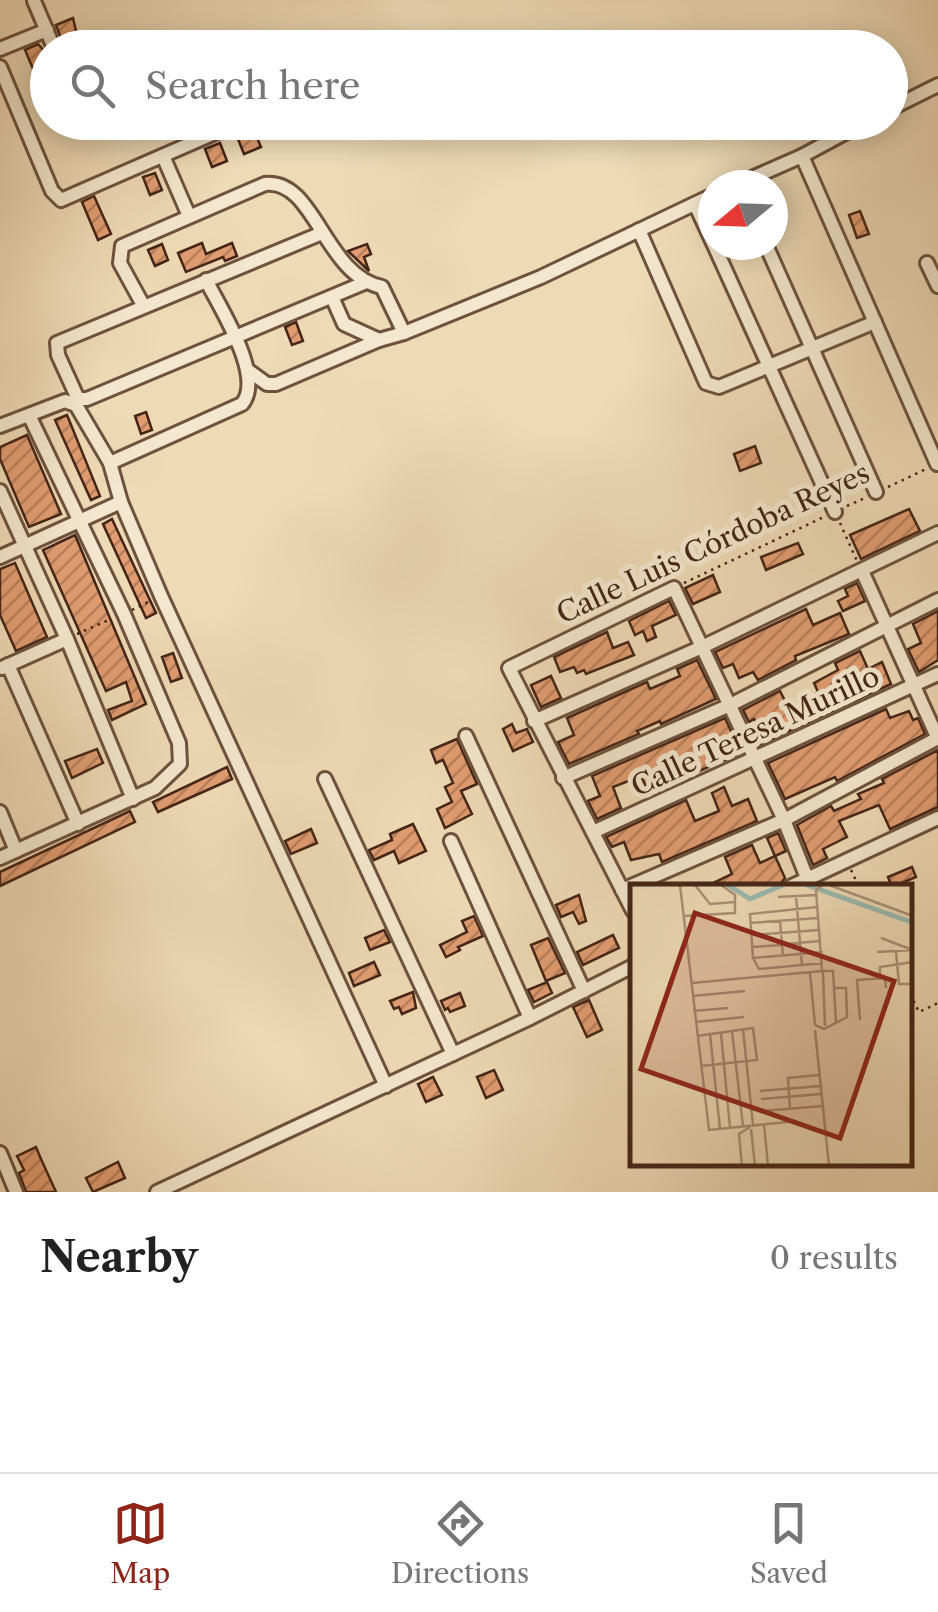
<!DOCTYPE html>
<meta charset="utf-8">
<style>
body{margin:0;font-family:"Libre Caslon Text",serif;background:#f6f6f6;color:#222}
.compass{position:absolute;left:698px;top:170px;width:90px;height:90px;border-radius:50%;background:#fff;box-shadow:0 5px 25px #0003;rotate:251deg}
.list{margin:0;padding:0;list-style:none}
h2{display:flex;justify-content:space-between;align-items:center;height:130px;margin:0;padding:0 40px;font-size:42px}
h2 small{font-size:32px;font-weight:400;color:#767676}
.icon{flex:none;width:55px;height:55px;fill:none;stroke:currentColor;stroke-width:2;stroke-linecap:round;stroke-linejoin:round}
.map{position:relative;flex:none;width:938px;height:1192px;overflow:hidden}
.search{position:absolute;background:#fff;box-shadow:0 5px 25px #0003;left:30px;right:30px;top:30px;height:110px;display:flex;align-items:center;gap:25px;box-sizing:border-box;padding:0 35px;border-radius:55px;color:#767676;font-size:38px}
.sheet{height:280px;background:#fff}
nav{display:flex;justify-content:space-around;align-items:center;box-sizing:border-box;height:140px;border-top:2px solid #e0e0e0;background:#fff;font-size:28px;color:#767676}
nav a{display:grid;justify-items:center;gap:5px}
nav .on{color:#8f2418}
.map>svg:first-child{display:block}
.building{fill:url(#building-hatch);stroke:#442417;stroke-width:2.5}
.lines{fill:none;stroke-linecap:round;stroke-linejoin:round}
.minor-casing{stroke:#6e523e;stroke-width:18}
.path{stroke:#442417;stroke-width:2.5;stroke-dasharray:2.5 5;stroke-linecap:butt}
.minor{stroke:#f4e7cf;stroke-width:12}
.labels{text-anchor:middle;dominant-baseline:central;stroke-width:10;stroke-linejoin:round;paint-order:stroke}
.street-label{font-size:28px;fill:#442417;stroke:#f4e7cf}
.inset-river{fill:none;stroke:#99bab1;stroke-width:5}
.inset-road{fill:none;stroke:#aa9176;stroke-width:2.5}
.view{fill:#8f2418;fill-opacity:0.15;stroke:#8f2418;stroke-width:5}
.inset-edge{fill:none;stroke:#442417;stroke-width:5}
</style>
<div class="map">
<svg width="938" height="1192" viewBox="0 0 938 1192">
<defs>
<pattern id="building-hatch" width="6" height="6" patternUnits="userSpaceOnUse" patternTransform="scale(2.5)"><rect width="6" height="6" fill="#e19d71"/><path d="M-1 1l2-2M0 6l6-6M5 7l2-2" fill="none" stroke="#b8805c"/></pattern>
</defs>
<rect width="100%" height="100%" fill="#eedab5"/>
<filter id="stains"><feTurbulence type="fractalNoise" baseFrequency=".002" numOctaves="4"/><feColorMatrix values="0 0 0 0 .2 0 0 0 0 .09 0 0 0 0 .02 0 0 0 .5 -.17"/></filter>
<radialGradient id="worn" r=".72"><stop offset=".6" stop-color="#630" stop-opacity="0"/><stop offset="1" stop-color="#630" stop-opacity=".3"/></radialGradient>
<g class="building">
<path d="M73,18L77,35L62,41L56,25Z"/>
<path d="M38,44L48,55V80L39,83L25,50Z"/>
<path d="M252,126L261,147L244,154L236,134Z"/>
<path d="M220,143L227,161L212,167L205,149Z"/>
<path d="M155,173L162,190L150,195L143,177Z"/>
<path d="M94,196L111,234L98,240L82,202Z"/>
<path d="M860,211L869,234L857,238L849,215Z"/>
<path d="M202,243L206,254L232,243L237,256L225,261L223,257L186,272L178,253Z"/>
<path d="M162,244L168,260L155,266L148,250Z"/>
<path d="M367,244L371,254L364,257L369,271L348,251Z"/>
<path d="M296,322L303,341L292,345L285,327Z"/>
<path d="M146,412L152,430L141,434L135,416Z"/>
<path d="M67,415L100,496L91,500L55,420Z"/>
<path d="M27,435L61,514L29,527L0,459V447Z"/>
<path d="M755,446L761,463L740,471L734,454Z"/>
<path d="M909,509L920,531L861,559L850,535Z"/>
<path d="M112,519L156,613L146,618L103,524Z"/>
<path d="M75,535L146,704L112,720L108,710L132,701L126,682L106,691L43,550Z"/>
<path d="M798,543L803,554L766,570L761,557Z"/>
<path d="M15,563L47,637L16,651L0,615V569Z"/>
<path d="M713,575L720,592L693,604L685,588Z"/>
<path d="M857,583L865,601L843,611L838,601L848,596L845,589Z"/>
<path d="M669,601L676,615L652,626L656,637L647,641L643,631L635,635L629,621Z"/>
<path d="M806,609L813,625L840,613L849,634L795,656L796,660L758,680L753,672L739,678L733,664L723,668L715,652Z"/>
<path d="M938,611V660L919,672L908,649L921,643L913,624Z"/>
<path d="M607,632L613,648L628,642L634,655L586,674L584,670L577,673L574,667L560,672L554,657Z"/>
<path d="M860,651L868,669L882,662L891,684L759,745L756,738L762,735L759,728L754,719L749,722L743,710L780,691L788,707L812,696L818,692L814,683L838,670L835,663Z"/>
<path d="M173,653L182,678L171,682L162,657Z"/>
<path d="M697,660L716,699L661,724L660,721L637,731L639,734L569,764L558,742L574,735L567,718L647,682L650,689L680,676L677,669Z"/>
<path d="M551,676L561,698L541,707L531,685Z"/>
<path d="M886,709L890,718L909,711L913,720L918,718L925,734L837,781L835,777L785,799L768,763Z"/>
<path d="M725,718L741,753L662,787L663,789L650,795L641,776L613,787L621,808L597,819L588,801L600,796L592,776Z"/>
<path d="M512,724L516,733L527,729L533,742L513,751L503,729Z"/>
<path d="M457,739L477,784L461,791L472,814L445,828L437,809L452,802L445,787L453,783L443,760L436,763L431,750Z"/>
<path d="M97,749L103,763L72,778L65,761Z"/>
<path d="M938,750V807L890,829L879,805L839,821L847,837L823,849L827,858L813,865L797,825L831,806L834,811L861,799L858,794L884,783L882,779Z"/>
<path d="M227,767L232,779L158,812L153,802Z"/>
<path d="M724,787L732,806L748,799L757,821L662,862L659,854L631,860L624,842L612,847L606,837L686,800L695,821L719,811L712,793Z"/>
<path d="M130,811L135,822L0,886V872Z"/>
<path d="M413,824L426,851L399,863L394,851L374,860L369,850L392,840L390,834Z"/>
<path d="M311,829L317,843L291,854L285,841Z"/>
<path d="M778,833L786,851L775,856L767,838Z"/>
<path d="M752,845L760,863L775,856L785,878L781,883L772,887H705L732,874L725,857Z"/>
<path d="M912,867L916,877L892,887L888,877Z"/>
<path d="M579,895L586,921L579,924L573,912L561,917L556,905Z"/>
<path d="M474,916L483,936L458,947L460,950L446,957L440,945L467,932L462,921Z"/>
<path d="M384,930L390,942L370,950L365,938Z"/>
<path d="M613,935L619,948L583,965L577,952Z"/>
<path d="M548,938L565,973L546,981L531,945Z"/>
<path d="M374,962L380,975L354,986L349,973Z"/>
<path d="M547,982L552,993L534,1002L528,990Z"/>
<path d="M413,992L416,1008L402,1014L399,1007L394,1009L390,1001Z"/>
<path d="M460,993L465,1006L450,1012L448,1008L445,1010L441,1001Z"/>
<path d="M589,1000L602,1030L587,1037L573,1007Z"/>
<path d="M494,1070L503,1090L486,1098L477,1077Z"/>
<path d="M433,1077L442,1095L426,1102L418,1084Z"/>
<path d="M36,1147L41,1159L56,1192H26L19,1173L24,1170L17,1156Z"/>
<path d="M118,1162L125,1178L93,1192L86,1178Z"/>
</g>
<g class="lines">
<g class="minor-casing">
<g id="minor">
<path d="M34,1L54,48"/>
<path d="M0,49L47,30"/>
<path d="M0,67L52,191L61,200L240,122"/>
<path d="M890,109L938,85"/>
<path d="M163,156L189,216"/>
<path d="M802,156L937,464"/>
<path d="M736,185L802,156L865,122"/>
<path d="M695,204L713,243"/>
<path d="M639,230L706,383L719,387L875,322"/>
<path d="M714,245L835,512"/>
<path d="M766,245L876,492"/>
<path d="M927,263L938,286"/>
<path d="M332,297L344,324L379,340"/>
<path d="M143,305L120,263L122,246L265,184C315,178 324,275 382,287L404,333L379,340L276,384H267L249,371"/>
<path d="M404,333L541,277L713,195"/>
<path d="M78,399H87L364,283"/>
<path d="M76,405L78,399L58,355L57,343L322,233"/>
<path d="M0,426L65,401L76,405L110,463L121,502L161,596L386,1086"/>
<path d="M110,463L242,404C265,377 220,308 206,280"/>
<path d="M0,491L67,639L133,799"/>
<path d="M0,557L121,502"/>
<path d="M862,571L938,739"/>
<path d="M8,665L78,824"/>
<path d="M2,668L67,639"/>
<path d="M534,721L702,647L938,533"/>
<path d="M466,736L584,991"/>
<path d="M563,778L730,705L938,600"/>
<path d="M325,779L453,1054"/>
<path d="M0,812L16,851"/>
<path d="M593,832L938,674"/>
<path d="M451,841L530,1018"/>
<path d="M0,858L155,788L180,764L179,743L124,614L29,415"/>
<path d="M790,887L938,818"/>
<path d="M622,890L784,820L938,738"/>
<path d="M633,911L509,668L674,588L784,820L807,878"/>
<path d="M0,1153L16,1192"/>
<path d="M157,1192L530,1018L633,966"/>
</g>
</g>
<g class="path">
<path d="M888,487L926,469"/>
<path d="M847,506L867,497"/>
<path d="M840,523L857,561"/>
<path d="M684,583L826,516"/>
<path d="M132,610L152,600"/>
<path d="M77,634L111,619"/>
<path d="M851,870L859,887"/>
<path d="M910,994L919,1012L938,1003"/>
</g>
<use href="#minor" class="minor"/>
</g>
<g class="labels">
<g class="street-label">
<text transform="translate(713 543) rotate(-25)">Calle Luis Córdoba Reyes</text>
<text transform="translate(755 731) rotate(-25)">Calle Teresa Murillo</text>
</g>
</g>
<g transform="translate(630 884)">
<rect width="282" height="282" fill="#eedab5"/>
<path class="inset-river" d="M98,1L120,15L153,1M177,1L281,38"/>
<path class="inset-road" d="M50,1L79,246L167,237M65,1L80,20L106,18M199,1L283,32M166,12L172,81M148,13L186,11M187,23L120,30L123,74L129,85L193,79M54,32L105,29V11L91,1M150,37L153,72M120,39L188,34M121,51L190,46M251,54L280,65M155,60L191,57M122,63L152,61M247,68L283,66M266,68L269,100H283M123,74L193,68M192,87H203L206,138M193,88L195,142M180,89L185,141M250,94V83L283,78M62,99L192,87L186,6L193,1M63,112L115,107M63,127L98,124M230,136L227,96L255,94L256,104M65,138L114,133M185,141L194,145L217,133L216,104H205M113,145L123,241M185,146L199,282M102,147L113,242M91,149L100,244M80,150L90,245M67,152L123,144L127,176L71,182M130,207L190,202M131,215L191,210M160,225L158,194L189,191M133,227L192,222M134,240L138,282M121,245L125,282M112,282L109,250L120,243"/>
<path class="view" d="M65,29L264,97L210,254L11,185Z"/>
<rect width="282" height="282" class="inset-edge"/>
</g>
<rect width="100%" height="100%" filter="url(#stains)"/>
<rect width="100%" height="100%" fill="url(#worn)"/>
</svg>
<svg class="compass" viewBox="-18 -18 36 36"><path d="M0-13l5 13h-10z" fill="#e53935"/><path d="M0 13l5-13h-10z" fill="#767676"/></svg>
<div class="search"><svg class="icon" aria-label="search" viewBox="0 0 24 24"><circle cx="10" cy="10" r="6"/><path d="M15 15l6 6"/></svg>Search here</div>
</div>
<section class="sheet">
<h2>Nearby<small>0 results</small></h2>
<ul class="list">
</ul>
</section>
<nav>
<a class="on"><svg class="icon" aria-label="map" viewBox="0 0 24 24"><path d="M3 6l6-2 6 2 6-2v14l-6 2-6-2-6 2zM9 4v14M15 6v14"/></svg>Map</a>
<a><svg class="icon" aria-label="directions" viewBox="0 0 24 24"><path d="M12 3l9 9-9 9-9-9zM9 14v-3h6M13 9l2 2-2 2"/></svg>Directions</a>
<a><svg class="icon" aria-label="saved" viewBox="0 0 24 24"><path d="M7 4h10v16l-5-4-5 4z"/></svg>Saved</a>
</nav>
